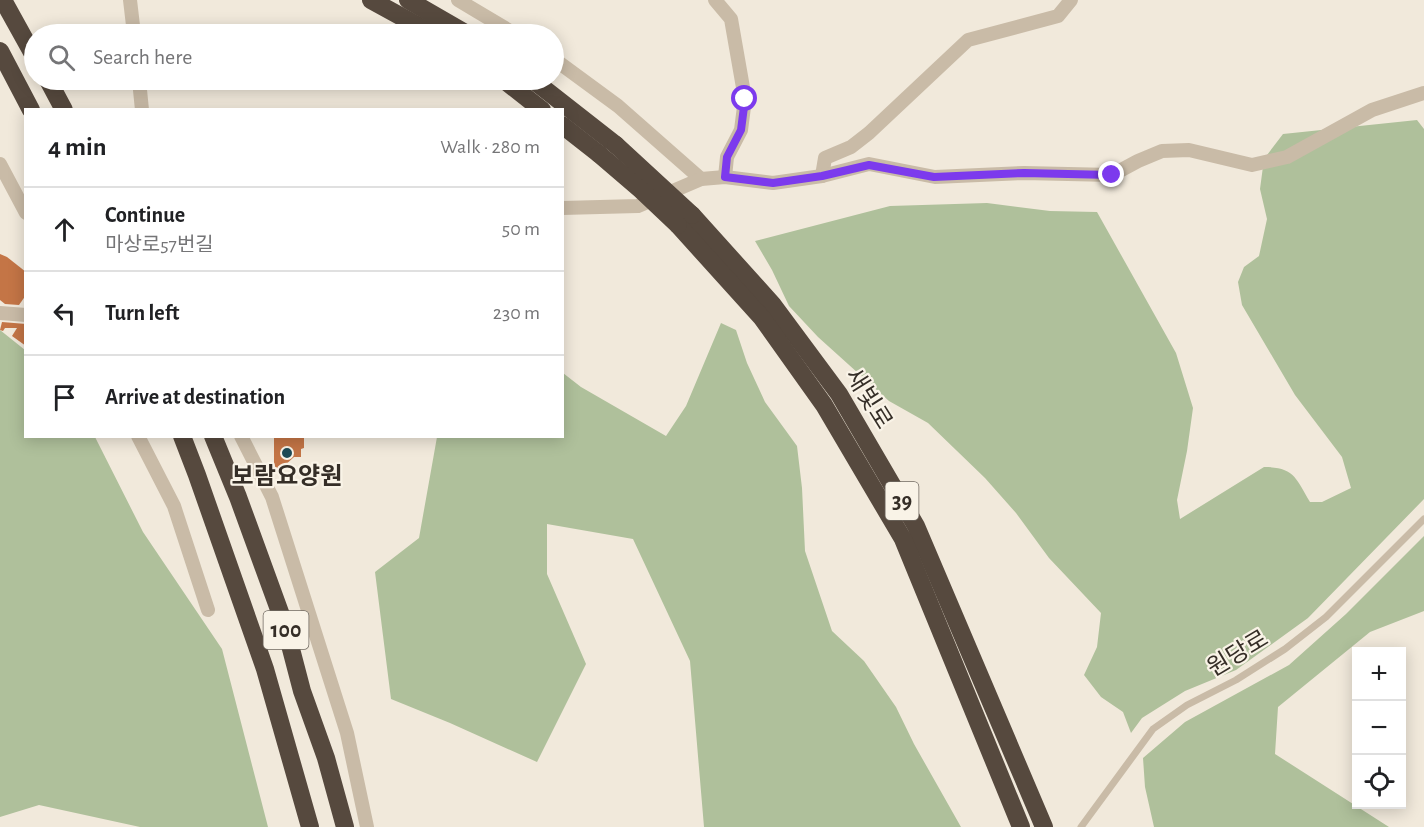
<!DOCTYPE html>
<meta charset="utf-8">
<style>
body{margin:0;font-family:"Alegreya Sans","Noto Sans KR",sans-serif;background:#f2f2f2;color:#202124}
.controls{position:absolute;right:18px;bottom:18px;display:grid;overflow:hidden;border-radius:0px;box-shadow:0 3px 15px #0003}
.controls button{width:54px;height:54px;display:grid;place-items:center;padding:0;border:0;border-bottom:2px solid #e0e0e0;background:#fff;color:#202124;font:30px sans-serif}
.stop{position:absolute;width:18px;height:18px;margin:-14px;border:4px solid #7c3aed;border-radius:50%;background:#fff}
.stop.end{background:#7c3aed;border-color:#fff;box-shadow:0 2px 6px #0008}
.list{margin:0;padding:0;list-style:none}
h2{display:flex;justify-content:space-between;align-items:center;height:78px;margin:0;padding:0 24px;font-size:26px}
h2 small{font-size:20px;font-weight:400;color:#757577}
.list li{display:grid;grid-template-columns:39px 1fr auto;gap:18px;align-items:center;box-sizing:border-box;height:84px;padding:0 24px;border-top:2px solid #e0e0e0}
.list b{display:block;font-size:22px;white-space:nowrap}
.list p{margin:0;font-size:20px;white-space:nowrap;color:#757577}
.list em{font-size:20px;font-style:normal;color:#757577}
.icon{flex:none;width:33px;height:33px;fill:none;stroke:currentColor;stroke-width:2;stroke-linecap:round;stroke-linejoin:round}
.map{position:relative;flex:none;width:1424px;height:827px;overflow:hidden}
.search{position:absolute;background:#fff;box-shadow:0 3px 15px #0003;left:24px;top:24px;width:540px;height:66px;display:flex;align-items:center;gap:15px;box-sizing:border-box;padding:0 21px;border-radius:33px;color:#757577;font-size:22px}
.panel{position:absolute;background:#fff;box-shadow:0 3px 15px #0003;left:24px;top:108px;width:540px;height:330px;border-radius:0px}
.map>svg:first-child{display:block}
.green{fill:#afc09b}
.building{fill:#c47546}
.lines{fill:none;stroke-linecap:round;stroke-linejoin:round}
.lane{stroke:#c9bba7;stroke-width:7}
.street{stroke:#c9bba7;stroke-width:14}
.highway{stroke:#56493e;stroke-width:18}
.highway-bridge{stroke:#56493e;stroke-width:18}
.route{stroke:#7c3aed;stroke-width:8}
.poi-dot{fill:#1e4b56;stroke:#f9f3e7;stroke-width:2}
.labels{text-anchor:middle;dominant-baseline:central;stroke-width:4.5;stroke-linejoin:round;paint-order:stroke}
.shield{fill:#f9f3e7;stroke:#706961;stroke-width:1.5}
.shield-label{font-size:22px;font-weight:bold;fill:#352e27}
.street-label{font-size:24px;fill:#352e27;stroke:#f9f3e7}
.poi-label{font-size:24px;font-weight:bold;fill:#352e27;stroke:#f9f3e7}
</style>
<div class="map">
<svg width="1424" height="827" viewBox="0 0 1424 827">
<rect width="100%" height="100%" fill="#f1e9db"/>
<g class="green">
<path d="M1417,120L1424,129V499L1308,618L1236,670L1185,691L1142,718L1131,733L1123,712L1101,697L1084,675L1097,647L1101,613L1049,558L1016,513L985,478L928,423L889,401L818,337L789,306L772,270L755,241L890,206L987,203L1050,211L1097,212L1176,353L1193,408L1187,451L1177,500L1180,519L1264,467C1294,467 1296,478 1310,502H1322L1351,488L1342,457L1295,395L1242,305L1238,282L1244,267L1259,256L1267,219L1260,189L1264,159L1283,134Z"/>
<path d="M721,323L736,330L747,363L765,402L797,446L802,488L805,551L832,631L864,661L896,707L914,744L961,827H704L690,661L633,539L547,524V574L586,664L537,762L450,723L391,699L375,572L419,538L437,437L562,436L563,373L581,387L666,436L686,406Z"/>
<path d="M0,330L25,350L26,436L95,437L143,532L222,649L268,827H140L39,805L0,817Z"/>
<path d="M1424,536V611L1370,632L1278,707L1275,754L1389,827H1154L1145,787L1143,758L1185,722L1289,665L1346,614Z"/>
</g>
<g class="building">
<path d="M0,254L7,257L26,272V295L19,305L5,304L0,300Z"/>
<path d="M2,322L26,324V346L12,336L17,328H5L3,331L0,330Z"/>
<path d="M274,436H304V448L301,449V457H294L283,467L276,469L274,463Z"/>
</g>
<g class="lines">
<path class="lane" d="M1081,827L1153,729L1187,705L1236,680L1285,649L1326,617L1424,519"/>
<g class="street">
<path d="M130,0L134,34"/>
<path d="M458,0L515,34"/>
<path d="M715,0L731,19L745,99L741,130L727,157L725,177"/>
<path d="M554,59L618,106L701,179"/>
<path d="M139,80L142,110"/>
<path d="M0,164L26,213"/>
<path d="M822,176L825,158L851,147L869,133L968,40L1058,16L1071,0"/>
<path d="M562,208L638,206L701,179L725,177L773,183L822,176L869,164L935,177L1024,173L1112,175L1138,161L1162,151L1189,150L1252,165L1287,157L1372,110L1424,93"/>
<path d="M0,313L26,315"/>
<path d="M138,436L174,506L208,610"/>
<path d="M241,436L272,497L347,733L367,827"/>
</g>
<g class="highway">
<path d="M3,0L34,56"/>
<path d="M371,0L433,34"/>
<path d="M408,0L467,34"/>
<path d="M0,51L31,110"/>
<path d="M48,80L64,110"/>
<path d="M504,80L542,110"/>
<path d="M533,80L616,145"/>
<path d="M562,125L599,154"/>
<path d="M692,215L773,305L839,394L916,526L1044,827"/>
<path d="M678,225L762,318L824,405L903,539L1021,827"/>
<path d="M182,436L197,475L265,669L310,827"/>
<path d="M213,436L238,497L285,626L302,691L326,758L345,827"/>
</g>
<g class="highway-bridge">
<path d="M616,145L692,215"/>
<path d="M599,154L641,190L678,225"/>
</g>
</g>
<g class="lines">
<path class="route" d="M745,99L741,130L727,157L725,177L773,183L822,176L869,165L934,177L1024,173L1112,175"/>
</g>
<circle class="poi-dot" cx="287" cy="453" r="6"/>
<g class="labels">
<g class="shield">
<rect x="885.5" y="482" width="33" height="38" rx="4.5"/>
<rect x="263.5" y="611" width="45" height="38" rx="4.5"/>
</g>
<g class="shield-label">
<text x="902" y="501">39</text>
<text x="286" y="630">100</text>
</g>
<g class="street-label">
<text transform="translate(868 399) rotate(58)">새빛로</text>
<text transform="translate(1238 654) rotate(-31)">원당로</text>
</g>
<g class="poi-label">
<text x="287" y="477">보람요양원</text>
</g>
</g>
</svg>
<div class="controls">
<button>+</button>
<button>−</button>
<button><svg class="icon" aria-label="locate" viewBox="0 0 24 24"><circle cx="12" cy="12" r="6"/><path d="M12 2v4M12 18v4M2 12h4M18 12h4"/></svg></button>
</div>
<div class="stop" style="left:745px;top:99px"></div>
<div class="stop end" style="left:1112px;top:175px"></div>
<div class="search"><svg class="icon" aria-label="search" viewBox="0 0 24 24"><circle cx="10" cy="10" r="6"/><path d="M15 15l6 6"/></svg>Search here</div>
<section class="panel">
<h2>4 min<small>Walk · 280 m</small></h2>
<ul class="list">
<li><svg class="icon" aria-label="ahead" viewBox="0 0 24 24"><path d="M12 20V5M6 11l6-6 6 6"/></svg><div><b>Continue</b><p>마상로57번길</p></div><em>50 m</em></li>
<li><svg class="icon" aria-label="left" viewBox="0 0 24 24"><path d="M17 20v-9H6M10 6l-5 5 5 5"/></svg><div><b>Turn left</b></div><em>230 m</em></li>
<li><svg class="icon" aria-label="arrive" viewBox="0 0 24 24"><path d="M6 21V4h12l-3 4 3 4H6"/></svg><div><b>Arrive at destination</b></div></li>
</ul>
</section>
</div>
